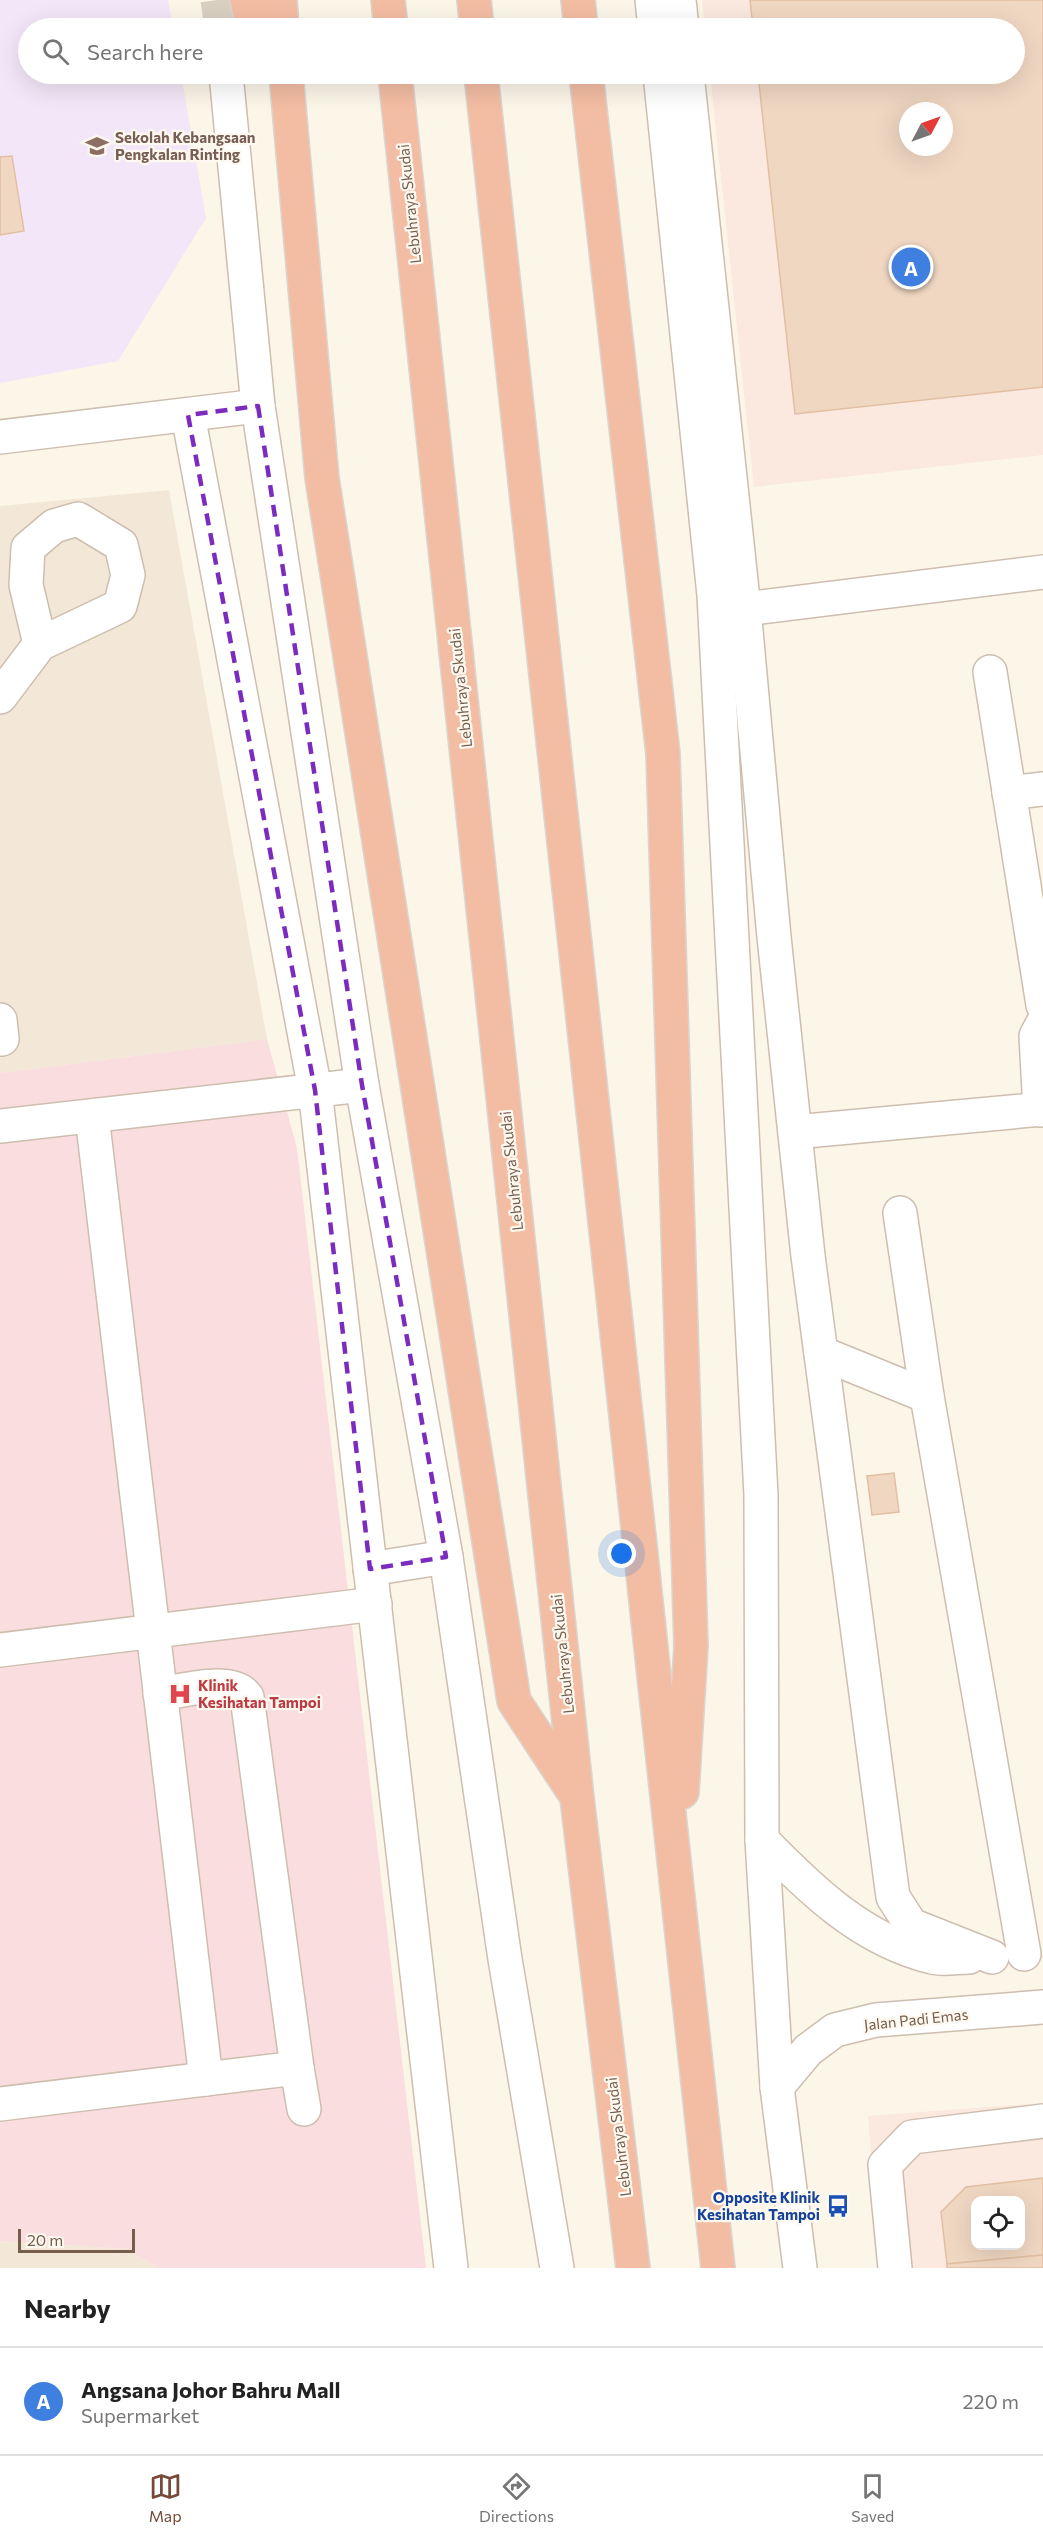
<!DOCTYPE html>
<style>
body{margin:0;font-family:Commissioner,sans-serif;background:#f6f6f6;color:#222}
.controls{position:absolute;right:18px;bottom:18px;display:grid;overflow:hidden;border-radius:12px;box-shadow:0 6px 24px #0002}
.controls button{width:54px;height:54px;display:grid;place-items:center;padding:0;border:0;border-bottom:2px solid #e0e0e0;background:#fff;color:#222;font:30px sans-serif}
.compass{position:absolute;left:899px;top:102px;width:54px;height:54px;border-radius:50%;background:#fff;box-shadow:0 6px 24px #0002;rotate:49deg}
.scale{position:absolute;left:18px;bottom:15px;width:117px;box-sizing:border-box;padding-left:6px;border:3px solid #765e4d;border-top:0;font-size:16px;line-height:21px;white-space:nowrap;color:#765e4d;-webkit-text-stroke:4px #fef9f0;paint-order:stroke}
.you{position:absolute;left:622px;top:1554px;width:21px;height:21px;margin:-15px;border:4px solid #fff;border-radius:50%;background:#1a73e8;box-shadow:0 0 0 9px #1a73e833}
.badge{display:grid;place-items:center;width:39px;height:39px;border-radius:50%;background:#774a38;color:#fff;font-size:20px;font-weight:700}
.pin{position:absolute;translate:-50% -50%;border:3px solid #fff;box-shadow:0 2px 6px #0006}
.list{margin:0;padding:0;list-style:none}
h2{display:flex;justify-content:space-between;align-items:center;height:78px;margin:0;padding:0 24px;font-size:26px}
h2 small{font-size:20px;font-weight:400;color:#767676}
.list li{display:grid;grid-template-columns:39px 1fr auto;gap:18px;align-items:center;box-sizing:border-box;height:108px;padding:0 24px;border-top:2px solid #e0e0e0}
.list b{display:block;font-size:22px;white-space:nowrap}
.list p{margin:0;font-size:20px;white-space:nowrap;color:#767676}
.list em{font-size:20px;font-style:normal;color:#767676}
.icon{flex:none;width:33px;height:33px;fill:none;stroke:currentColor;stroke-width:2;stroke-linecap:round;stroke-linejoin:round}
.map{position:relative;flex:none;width:1043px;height:2268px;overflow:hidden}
.search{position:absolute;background:#fff;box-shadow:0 6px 24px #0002;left:18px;right:18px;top:18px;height:66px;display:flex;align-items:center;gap:15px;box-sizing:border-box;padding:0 21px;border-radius:33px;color:#767676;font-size:22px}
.sheet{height:186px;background:#fff}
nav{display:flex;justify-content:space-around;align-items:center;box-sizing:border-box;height:84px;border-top:2px solid #e0e0e0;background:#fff;font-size:16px;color:#767676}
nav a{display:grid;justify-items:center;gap:3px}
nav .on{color:#774a38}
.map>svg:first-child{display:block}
.residential{fill:#f3e8d8}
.commercial{fill:#fbe8de;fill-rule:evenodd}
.education{fill:#f3e6f8}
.medical{fill:#f9dddf}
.building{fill:#f0d7c2;stroke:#e2bfa3;stroke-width:1.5;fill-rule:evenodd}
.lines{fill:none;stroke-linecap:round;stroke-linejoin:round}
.minor-tunnel{stroke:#dad0c2;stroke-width:33;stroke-dasharray:33 16;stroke-linecap:butt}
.minor-casing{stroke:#cebeaf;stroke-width:36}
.highway-casing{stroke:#dbd5d1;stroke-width:36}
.minor{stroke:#fff;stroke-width:33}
.highway{stroke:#f3bda3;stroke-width:33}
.marked{fill:none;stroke:#7b2cbf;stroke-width:4.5;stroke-dasharray:12 8;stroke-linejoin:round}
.labels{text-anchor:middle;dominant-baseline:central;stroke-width:4.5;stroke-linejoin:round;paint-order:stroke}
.education-label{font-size:15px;font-weight:bold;fill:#785e54;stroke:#fef9f0;text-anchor:start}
.street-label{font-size:15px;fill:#765e4d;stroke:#fef9f0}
.health-label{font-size:15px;font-weight:bold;fill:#be3a42;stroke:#fef9f0;text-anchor:start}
.transit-label{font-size:15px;font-weight:bold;fill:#164399;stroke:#fef9f0;text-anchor:end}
</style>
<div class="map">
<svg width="1043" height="2268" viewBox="0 0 1043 2268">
<rect width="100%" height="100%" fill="#fcf6e9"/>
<g class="residential">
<path d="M169,490L267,1039L0,1073V506Z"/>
<path d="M0,2241L127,2249L158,2268H0Z"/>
</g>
<g class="commercial">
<path d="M702,0H1043V455L754,487L710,74H1014V28H705ZM908,111H944V147H908Z"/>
<path d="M1043,2103V2268H881L868,2116ZM976,2200H1020V2246H976Z"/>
</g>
<path class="education" d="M0,0H168L173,28H28V74H181L206,218L118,361L0,383Z"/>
<path class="medical" d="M267,1039L297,1148L426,2268H158L127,2249L0,2241V1073Z"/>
<g class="building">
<path d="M750,0H1043V387L795,414L758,74H1014V28H753ZM908,111H944V147H908Z"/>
<path d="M12,156L24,231L0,235V157Z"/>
<path d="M894,1473L899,1512L872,1515L867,1476Z"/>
<path d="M1043,2178V2255L947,2264L941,2212L966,2187ZM976,2200H1020V2246H976Z"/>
<path d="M1043,2255V2268H947V2264Z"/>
</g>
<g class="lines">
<path class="minor-tunnel" d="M217,0L221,28"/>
<g class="minor-casing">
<g id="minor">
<path d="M652,0L655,28"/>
<path d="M679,0L682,28"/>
<path d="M226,74L258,406L362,1085L446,1557L505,1959L557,2268"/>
<path d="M660,74L714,595L761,1495L762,1840L777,2087L800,2268"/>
<path d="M687,74L744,609L774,937L808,1256L893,1897L911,1925L992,1957"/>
<path d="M188,415L315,1090L451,2268"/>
<path d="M0,437L258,406"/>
<path d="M744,609L1043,572"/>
<path d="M990,672L1043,1005"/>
<path d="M0,697L40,644L120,606L128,575L121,545L78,519L54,526L28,548L26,585L40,644"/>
<path d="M1009,793L1043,789"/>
<path d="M0,1020L2,1039"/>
<path d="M1040,1110L1036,1036L1043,1023"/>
<path d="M92,1116L206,2079"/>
<path d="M0,1126L362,1085"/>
<path d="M795,1132L1043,1109"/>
<path d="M900,1213L927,1396L1024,1954"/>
<path d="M821,1353L927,1396"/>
<path d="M370,1569L446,1557"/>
<path d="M0,1650L375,1604"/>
<path d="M762,1840C811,1890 862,1940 932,1957C943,1960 958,1957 969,1957"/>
<path d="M297,2068L304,2109"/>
<path d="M777,2087L808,2050L835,2030L876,2020L1043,2007"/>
<path d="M0,2104L297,2068L247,1697C232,1676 183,1691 160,1694"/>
<path d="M895,2268L885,2165L912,2137L1043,2121"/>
</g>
</g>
<g class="highway-casing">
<g id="highway">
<path d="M247,0L254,28"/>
<path d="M280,0L282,28"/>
<path d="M388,0L391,28"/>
<path d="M474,0L477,28"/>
<path d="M578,0L581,28"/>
<path d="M286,74L322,478L514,1701L573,1791"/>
<path d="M395,74L577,1798L633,2268"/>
<path d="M481,74L718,2268"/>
<path d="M586,74L663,754L691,1646L682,1792"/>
</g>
</g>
<use href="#minor" class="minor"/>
<use href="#highway" class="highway"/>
</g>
<path class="marked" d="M258,406L362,1085L446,1557L370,1569L315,1090L188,415Z"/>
<defs>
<g id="school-bare" transform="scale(1.8)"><path d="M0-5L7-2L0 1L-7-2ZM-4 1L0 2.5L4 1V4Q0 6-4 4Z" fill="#8d6e63" stroke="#fef9f0" stroke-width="2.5" paint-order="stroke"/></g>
<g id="hospital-bare" transform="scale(1.8)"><path d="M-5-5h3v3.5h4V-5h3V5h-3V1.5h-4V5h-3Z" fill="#e0444e" stroke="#fef9f0" stroke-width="2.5" paint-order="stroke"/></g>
<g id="bus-bare" transform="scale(1.8)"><path d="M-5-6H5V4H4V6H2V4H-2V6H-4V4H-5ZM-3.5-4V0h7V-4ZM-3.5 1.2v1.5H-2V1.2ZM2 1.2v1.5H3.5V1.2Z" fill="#1a4fb4" stroke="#fef9f0" stroke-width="2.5" paint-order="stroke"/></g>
</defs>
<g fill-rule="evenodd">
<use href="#school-bare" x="97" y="146"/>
<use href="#hospital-bare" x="180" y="1694"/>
<use href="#bus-bare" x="838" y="2206"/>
</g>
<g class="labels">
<g class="education-label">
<text x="115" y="137">Sekolah Kebangsaan<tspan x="115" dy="17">Pengkalan Rinting</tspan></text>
</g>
<g class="street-label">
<text transform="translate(409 204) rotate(-96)">Lebuhraya Skudai</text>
<text transform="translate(460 688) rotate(-96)">Lebuhraya Skudai</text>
<text transform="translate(511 1171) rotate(-96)">Lebuhraya Skudai</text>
<text transform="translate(562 1654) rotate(-96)">Lebuhraya Skudai</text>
<text transform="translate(916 2019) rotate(-6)">Jalan Padi Emas</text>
<text transform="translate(618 2137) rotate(-97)">Lebuhraya Skudai</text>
</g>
<g class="health-label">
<text x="198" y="1685">Klinik<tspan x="198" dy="17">Kesihatan Tampoi</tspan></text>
</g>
<g class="transit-label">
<text x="820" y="2197">Opposite Klinik<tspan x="820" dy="17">Kesihatan Tampoi</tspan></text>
</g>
</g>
</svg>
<div class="controls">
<button><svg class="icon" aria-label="locate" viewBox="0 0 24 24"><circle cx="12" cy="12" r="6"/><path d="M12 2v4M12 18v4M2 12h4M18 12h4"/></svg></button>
</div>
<svg class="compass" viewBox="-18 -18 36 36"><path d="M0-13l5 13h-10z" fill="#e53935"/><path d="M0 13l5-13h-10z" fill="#767676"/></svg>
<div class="scale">20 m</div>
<div class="you"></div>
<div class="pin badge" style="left:911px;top:267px;background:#3f7fe0">A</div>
<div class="search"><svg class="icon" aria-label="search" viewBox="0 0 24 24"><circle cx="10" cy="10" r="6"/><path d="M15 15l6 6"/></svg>Search here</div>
</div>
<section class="sheet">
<h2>Nearby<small></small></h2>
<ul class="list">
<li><span class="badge" style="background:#3f7fe0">A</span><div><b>Angsana Johor Bahru Mall</b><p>Supermarket</p></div><em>220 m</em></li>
</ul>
</section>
<nav>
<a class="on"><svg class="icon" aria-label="map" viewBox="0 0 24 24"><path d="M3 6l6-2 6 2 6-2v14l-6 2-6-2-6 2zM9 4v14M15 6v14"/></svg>Map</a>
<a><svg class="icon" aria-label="directions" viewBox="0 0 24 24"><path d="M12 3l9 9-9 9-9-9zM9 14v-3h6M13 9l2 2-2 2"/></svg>Directions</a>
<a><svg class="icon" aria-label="saved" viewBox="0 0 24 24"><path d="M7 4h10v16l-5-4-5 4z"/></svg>Saved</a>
</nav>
